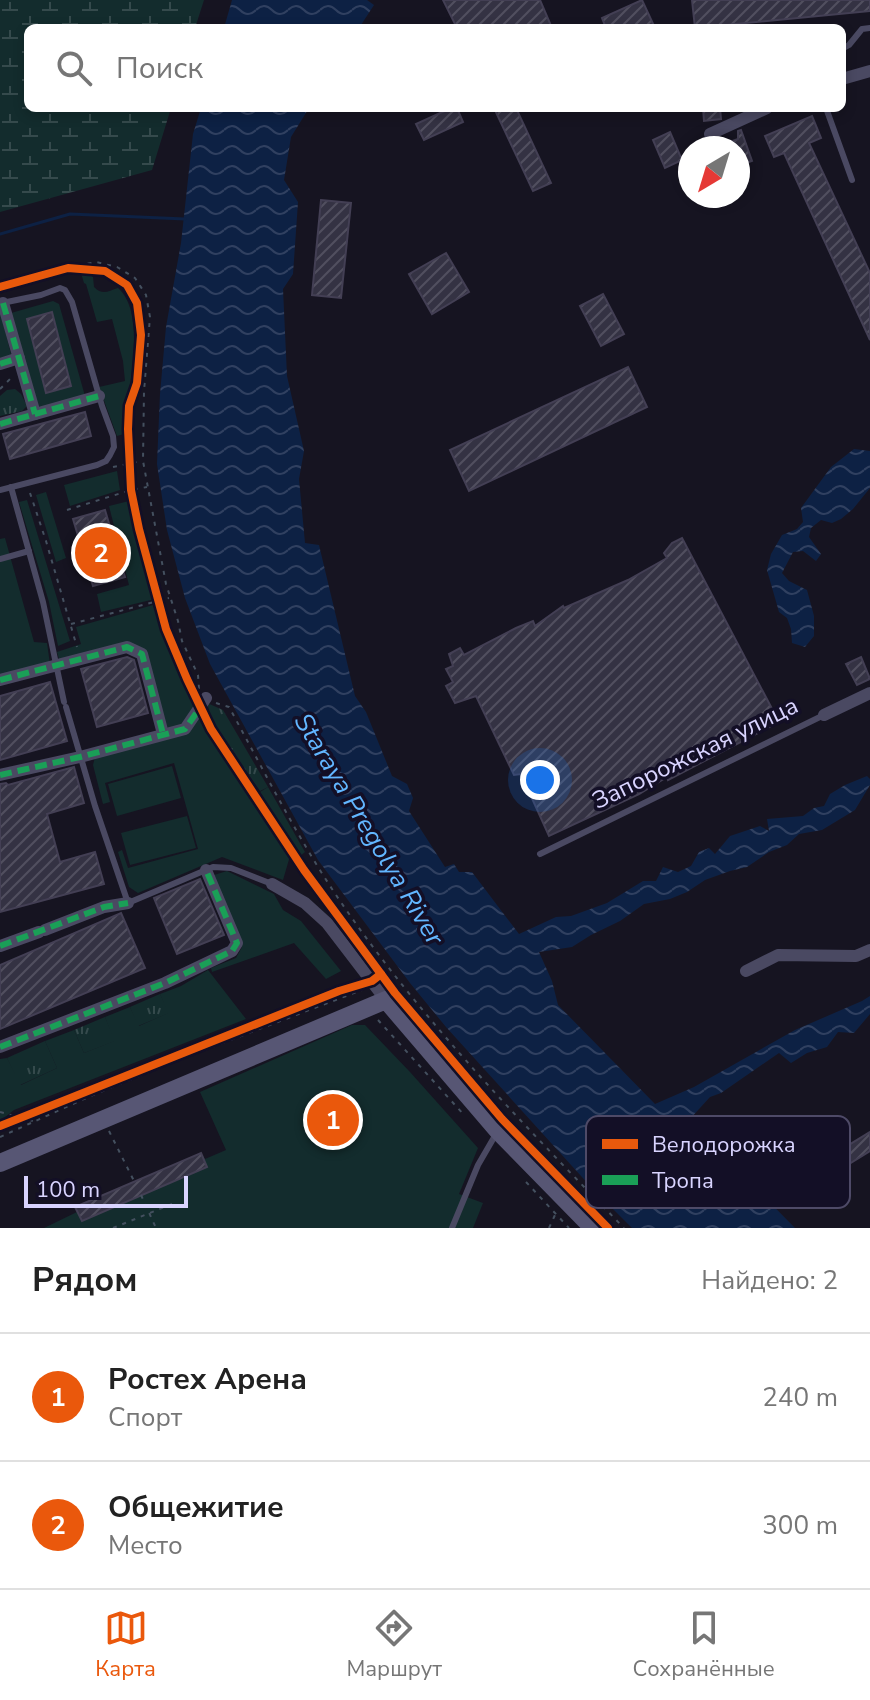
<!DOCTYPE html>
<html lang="ru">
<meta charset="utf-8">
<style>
body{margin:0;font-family:"Nunito Sans",sans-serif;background:#f2f2f2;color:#222}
.compass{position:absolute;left:678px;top:136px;width:72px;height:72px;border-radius:50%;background:#fff;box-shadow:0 4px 12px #0003;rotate:218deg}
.scale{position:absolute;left:24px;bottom:20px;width:164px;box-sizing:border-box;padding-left:8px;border:4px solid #d9d4ff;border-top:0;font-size:22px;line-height:28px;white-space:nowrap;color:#d9d4ff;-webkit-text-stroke:6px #130f26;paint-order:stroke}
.you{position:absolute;left:540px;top:780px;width:28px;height:28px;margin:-20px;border:6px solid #fff;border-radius:50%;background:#1a73e8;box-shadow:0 0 0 12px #1a73e833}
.badge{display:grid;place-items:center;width:52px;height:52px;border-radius:50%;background:#ea580c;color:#fff;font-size:26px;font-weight:700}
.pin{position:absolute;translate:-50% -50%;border:4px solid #fff;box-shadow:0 2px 8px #0006}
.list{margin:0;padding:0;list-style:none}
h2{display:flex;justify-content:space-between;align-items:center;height:104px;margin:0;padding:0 32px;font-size:34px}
h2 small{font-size:26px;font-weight:400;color:#767676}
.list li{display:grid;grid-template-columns:52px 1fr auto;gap:24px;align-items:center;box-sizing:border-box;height:128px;padding:0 32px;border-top:2px solid #e0e0e0}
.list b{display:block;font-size:30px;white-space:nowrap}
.list p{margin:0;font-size:26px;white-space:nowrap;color:#767676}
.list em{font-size:26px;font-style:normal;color:#767676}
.icon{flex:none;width:44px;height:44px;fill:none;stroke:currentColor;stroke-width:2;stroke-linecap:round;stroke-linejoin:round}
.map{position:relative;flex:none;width:870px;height:1228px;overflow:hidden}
.search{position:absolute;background:#fff;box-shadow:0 4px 12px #0003;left:24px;right:24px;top:24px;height:88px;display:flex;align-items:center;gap:20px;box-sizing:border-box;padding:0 28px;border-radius:12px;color:#767676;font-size:30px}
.sheet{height:360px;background:#fff}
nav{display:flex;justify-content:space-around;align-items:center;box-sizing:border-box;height:112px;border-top:2px solid #e0e0e0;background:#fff;font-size:22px;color:#767676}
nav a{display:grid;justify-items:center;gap:4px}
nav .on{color:#ea580c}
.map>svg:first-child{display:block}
.grass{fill:#132c2d}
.wetland{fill:url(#wetland-marsh)}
.park{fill:url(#park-tufts)}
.water{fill:url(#water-waves)}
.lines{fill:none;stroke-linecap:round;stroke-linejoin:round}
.stream{stroke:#0d2144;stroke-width:3}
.building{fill:url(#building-hatch);stroke:#433f54;stroke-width:2}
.path{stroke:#44505f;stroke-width:2;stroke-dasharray:4 6;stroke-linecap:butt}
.lane{stroke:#4a4962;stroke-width:6}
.street{stroke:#4a4962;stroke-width:12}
.secondary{stroke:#575674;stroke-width:18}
.quiet{stroke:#1a9f57;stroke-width:6;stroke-dasharray:12 6;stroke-linecap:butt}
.cycleway-casing{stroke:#130f26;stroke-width:13}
.cycleway{stroke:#e8590c;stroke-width:8}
.labels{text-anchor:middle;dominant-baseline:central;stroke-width:7;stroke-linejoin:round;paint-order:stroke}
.street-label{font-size:24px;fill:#d9d4ff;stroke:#130f26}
.water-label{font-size:26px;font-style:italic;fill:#62b6ff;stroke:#130f26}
.key{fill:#130f26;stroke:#4e4a67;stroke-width:2}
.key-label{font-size:22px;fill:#d9d4ff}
</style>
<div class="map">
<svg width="870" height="1228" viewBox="0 0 870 1228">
<defs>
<pattern id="wetland-marsh" width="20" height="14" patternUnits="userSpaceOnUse" patternTransform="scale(2)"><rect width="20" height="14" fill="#132c2d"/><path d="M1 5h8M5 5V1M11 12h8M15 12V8" fill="none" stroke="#354a4c"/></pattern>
<pattern id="park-tufts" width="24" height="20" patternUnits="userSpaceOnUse" patternTransform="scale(2)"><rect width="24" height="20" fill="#132c2d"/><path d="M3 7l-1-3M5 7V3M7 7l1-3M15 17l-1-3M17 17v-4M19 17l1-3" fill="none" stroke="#354a4c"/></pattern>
<pattern id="water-waves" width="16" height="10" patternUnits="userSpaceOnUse" patternTransform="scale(2)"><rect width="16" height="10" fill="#0d2144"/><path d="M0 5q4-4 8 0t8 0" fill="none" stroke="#304060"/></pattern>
<pattern id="building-hatch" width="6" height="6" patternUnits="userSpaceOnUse" patternTransform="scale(2)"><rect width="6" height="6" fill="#343243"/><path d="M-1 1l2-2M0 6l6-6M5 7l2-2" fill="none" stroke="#514f5f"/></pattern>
</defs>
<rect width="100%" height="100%" fill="#161421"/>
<g class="grass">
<path d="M81,273L89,274L93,277L94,287C103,296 108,291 118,288C149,316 126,396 124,434L117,436L99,387L125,381L123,361L112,319L97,322L86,284L84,283Z"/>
<path d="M53,301L59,304L85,396L42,408L37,405L11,313Z"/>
<path d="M0,311L11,354L9,357L0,359Z"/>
<path d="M117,471L120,490L70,506L64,485Z"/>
<path d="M46,492L66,558L56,562L36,495Z"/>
<path d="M27,500L70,641L58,646L49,602L19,502Z"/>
<path d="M129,501L155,599L101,612L97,594L129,585L109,506Z"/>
<path d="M5,538L34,642L47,643L50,664L0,676V539Z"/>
<path d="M153,605L166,644L196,704L182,726L171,729L167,727L145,652L130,643L60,662L57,652L81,644L76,627Z"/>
<path d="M201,714L208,729L290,856L283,880L222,857L138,893L129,887L118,852L122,850L128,868L198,849L174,763L105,783L110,802L103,804L93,765L95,757L186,733Z"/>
<path d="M172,766L181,798L117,816L108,784Z"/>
<path d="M268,787L305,852L300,856L260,792Z"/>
<path d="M187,816L196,848L130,865L121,833Z"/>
<path d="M227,871L274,894L283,910L301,921L341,971L326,979L294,943L212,972L211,968L236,958L242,947L214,875Z"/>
<path d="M208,970L246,1019L14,1110L0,1121V1059L7,1058L21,1085L57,1068L45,1041L74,1030L84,1053L114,1041L105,1017L130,1007L139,1026L168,1013L160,994L181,986Z"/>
<path d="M352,1025H365L410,1072L478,1148L459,1194L483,1203L473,1228H44L77,1212L75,1207L201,1153L205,1159L226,1150L200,1092Z"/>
</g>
<path class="wetland" d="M0,0H204L195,28H28V108H171L152,170L0,212Z"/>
<g class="park">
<path d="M15,389L21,394L27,406L22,411L0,416V396L7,390Z"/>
<path d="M207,703L223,710L268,787L260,791C243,766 213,734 207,703Z"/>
<path d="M160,994L169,1013L138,1026L130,1007Z"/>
<path d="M105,1017L115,1041L84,1053L74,1030Z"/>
<path d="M45,1041L57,1068L20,1085L7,1058Z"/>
</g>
<g class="water">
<path d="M232,0H367L374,5L359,28H224Z"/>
<path d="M201,108H309L291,137L284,180L298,202L293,274L283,289L287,376L304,451L299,479L305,543L319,545L355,696L366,712L392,776L407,784L413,798L409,811L445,867L454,864L459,872H472L519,934L556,917L571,916L607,903L643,881H656L663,867L678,872L691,866L699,852L709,848L715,854L730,836L760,826L769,831L767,819L803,816L814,808L824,806L830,794L845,785L867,776L870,779V785L855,810L822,830L799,834L787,845L769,852L747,867L730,871L705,880L687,892L670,899L644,904L620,921L591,935L572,947L539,952L552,981L558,1005L655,1104L694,1087L795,1030L862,1001L870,996V1014L854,1033L838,1032L827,1047L807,1053L791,1063L779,1053L721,1093L710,1097L689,1120L795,1228H632L591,1187L446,1027L410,983L318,860L210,664L185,598L167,530L157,464L160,394L166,327L181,243L193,134Z"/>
<path d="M854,449L870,451V488L853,509L841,519L832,523L821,520L811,528L809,537L821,554L816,561L803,551L793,552L782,573L789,581L807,590L814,616V636L805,647L792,643L791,629L787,618L779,612L767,570L771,554L782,535L797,529L803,522L801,508L831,467Z"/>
</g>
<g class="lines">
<path class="stream" d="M0,234L70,214L185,219"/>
</g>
<g class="building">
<path d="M443,0H540L552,28H457Z"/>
<path d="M642,0L655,28H606L602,18Z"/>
<path d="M692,0H870V11L695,28Z"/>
<path d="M451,108H457L463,122L424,140L416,124Z"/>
<path d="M494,108H516L551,183L533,191Z"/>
<path d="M703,108H720L721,119L704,121Z"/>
<path d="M812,116L821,138L809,143L870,273V340L784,153L774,157L765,136Z"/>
<path d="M741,130L752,161L738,166V148L716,147L738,139V131Z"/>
<path d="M670,132L682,160L665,168L653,140Z"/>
<path d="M321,200L351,203L341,298L312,295Z"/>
<path d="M446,253L469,292L432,314L409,274Z"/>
<path d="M603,294L624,334L601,346L580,306Z"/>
<path d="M52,312L71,386L46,393L27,319Z"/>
<path d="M628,367L647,407L469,491L450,450Z"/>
<path d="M85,412L91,436L10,459L3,434Z"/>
<path d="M105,510L125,577L93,586L73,519Z"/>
<path d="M682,538L779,722L668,780L667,777L639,794L549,836L521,774L514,775L476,696L455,703L446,686L453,682L446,669L453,666L449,654L460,648L464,655L516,628L533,621L535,626L563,606L564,608L628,580L667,558L664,553L672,543Z"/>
<path d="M127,657L134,660L148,713L97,727L81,669Z"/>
<path d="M861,657L870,679L857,685L846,664Z"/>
<path d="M50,682L67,741L0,760V696Z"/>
<path d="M74,767L84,803L47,814L60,862L95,852L104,884L0,912V784L6,783L8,785Z"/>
<path d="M200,879L224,935L177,954L154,898Z"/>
<path d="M121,913L145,968L0,1029V965Z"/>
<path d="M870,1132V1151L820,1182L811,1168Z"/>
<path d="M201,1153L207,1167L82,1221L75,1207Z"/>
</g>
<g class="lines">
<g class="path">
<path d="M68,268L96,262L117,267L135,278L146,295L150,317L144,391L143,461L166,584L178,621L182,641L198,675L199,689"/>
<path d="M0,389L13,376"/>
<path d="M113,467L141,461"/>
<path d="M30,493L46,541L77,647"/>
<path d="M67,510L131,490L147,487"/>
<path d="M71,624L169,598"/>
<path d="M216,703L229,707C263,769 295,833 334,892C417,1016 521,1122 624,1228"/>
<path d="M378,1020L465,1116"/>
<path d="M0,1112L33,1121"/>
<path d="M109,1131L134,1181"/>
<path d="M0,1137L93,1095L183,1058L362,990"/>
<path d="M526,1182L569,1228"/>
<path d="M141,1195L156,1228"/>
<path d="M113,1228L172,1204"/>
<path d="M549,1228L555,1215"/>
</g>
<g class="lane">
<path d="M842,49L849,45L862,29L870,28"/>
<path d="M826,108L852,180"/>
<path d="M11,487L43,602L64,702"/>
<path d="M0,490L97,465L106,461L110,455L114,447L113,436L102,406L72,302L65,290L60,288L41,295L2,303"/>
<path d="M0,559L29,551"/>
<path d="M66,707L95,806L128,903L213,867L231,868L272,884"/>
<path d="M540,854L824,715"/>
<path d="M452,1228L478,1165L496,1134"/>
</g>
<g class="street">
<path d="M842,79L870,71"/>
<path d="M710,134L767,108"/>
<path d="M3,303L35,414"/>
<path d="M0,364L19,358"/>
<path d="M0,424L99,396"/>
<path d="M0,680L127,647L142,654L163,734"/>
<path d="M824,715L870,693"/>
<path d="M0,775L80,757L185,729L206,698"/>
<path d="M272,884L305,903L327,923L386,1000"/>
<path d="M45,930L104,907L128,903"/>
<path d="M0,946L39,932"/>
<path d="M746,971L778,955L856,956L870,950"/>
<path d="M0,1047L165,983L232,951L237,943L206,870"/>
</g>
<path class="secondary" d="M0,1163L386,1000L498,1131L593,1228"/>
<g class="quiet">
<path d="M3,303L35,414"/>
<path d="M0,364L19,358"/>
<path d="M0,424L99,396"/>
<path d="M0,680L127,647L142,654L163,734"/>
<path d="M0,775L80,757L185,729L202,705"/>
<path d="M0,946L104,907L128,903"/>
<path d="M0,1047L165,983L232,951L237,943L206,870"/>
</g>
<g class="cycleway-casing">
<g id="cycleway">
<path d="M0,287L68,268L105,271L127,285L137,303L141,335L137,383L129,406L128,429L131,490L139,529L166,629L187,679L211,729L304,870L395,993L502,1119L608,1228"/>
<path d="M0,1126L339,991L372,981L381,974"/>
</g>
</g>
<use href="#cycleway" class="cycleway"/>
</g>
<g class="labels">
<g class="street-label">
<text transform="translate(695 753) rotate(-26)">Запорожская улица</text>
</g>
<g class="water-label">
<text transform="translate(369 829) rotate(59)">Staraya Pregolya River</text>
</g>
</g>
<rect x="586" y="1116" width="264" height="92" rx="12" class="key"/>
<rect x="602" y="1139" width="36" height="10" fill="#e8590c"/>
<rect x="602" y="1175" width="36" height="10" fill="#1a9f57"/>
<g class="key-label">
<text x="652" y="1152">Велодорожка</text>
<text x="652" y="1188">Тропа</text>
</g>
</svg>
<svg class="compass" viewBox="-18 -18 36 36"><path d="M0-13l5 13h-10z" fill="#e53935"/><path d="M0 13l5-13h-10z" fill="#767676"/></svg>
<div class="scale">100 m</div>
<div class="you"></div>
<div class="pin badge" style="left:333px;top:1120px">1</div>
<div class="pin badge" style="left:101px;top:553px">2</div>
<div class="search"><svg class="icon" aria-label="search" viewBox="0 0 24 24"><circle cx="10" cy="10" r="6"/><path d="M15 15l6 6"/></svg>Поиск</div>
</div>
<section class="sheet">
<h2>Рядом<small>Найдено: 2</small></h2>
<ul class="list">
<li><span class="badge">1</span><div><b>Ростех Арена</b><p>Спорт</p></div><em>240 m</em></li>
<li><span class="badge">2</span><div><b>Общежитие</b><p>Место</p></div><em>300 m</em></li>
</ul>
</section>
<nav>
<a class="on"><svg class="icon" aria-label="map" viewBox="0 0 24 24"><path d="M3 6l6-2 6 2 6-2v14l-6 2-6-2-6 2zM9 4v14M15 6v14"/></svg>Карта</a>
<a><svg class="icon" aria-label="directions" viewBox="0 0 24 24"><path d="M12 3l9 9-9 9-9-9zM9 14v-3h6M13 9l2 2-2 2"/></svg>Маршрут</a>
<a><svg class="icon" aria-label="saved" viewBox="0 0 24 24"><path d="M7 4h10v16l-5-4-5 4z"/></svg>Сохранённые</a>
</nav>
